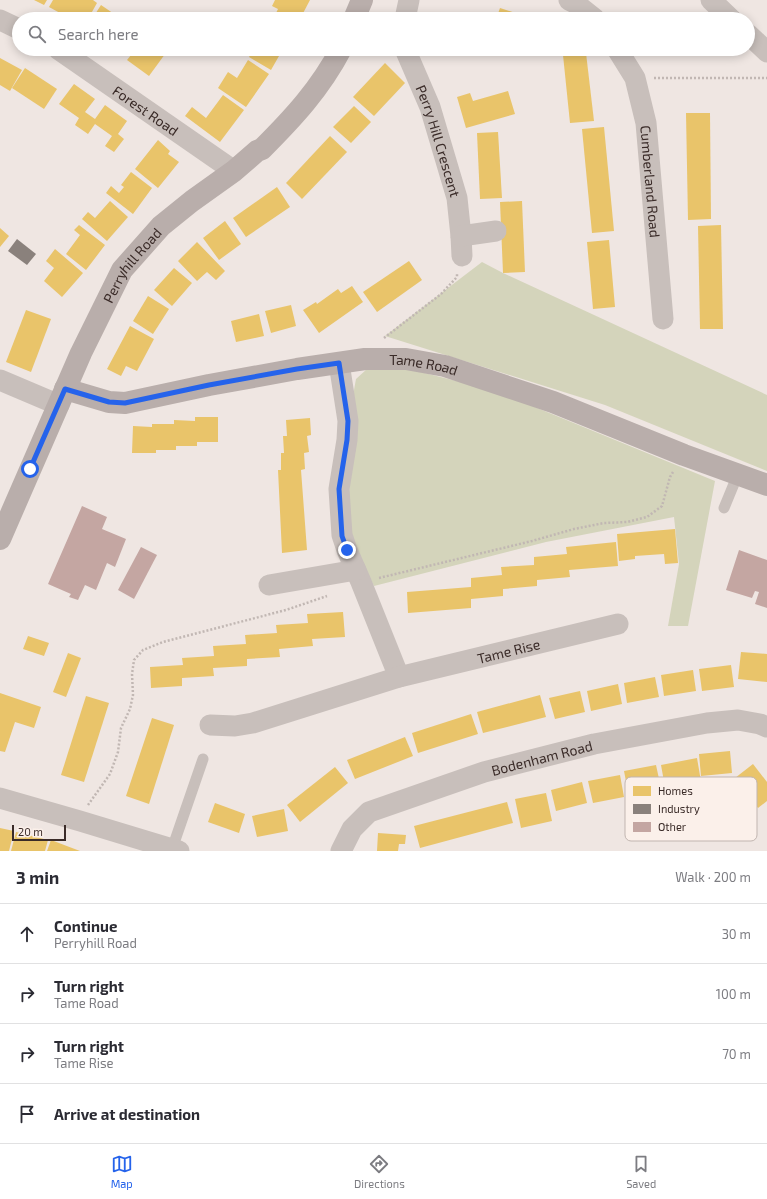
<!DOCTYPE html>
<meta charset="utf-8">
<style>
body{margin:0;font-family:"Exo 2",sans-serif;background:#f7f7f7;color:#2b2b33}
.scale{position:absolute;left:12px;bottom:10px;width:54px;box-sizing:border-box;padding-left:4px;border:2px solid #3a2b28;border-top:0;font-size:11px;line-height:14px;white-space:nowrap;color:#3a2b28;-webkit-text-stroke:3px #fbf0ea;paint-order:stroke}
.stop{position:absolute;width:12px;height:12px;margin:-9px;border:3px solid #2563eb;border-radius:50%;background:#fff}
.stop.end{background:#2563eb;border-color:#fff;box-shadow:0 1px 4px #0008}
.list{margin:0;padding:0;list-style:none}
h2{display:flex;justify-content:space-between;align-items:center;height:52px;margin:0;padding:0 16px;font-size:17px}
h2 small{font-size:13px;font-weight:400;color:#7c7c81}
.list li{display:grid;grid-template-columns:26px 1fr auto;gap:12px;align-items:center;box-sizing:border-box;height:60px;padding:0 16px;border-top:1px solid #e1e1e2}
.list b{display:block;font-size:15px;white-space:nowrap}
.list p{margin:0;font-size:13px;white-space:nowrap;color:#7c7c81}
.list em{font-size:13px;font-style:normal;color:#7c7c81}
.icon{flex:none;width:22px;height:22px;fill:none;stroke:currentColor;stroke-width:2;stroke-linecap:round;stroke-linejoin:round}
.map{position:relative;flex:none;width:767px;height:851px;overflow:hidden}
.search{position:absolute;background:#fff;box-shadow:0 2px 10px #0003;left:12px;right:12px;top:12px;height:44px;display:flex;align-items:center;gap:10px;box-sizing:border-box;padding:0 14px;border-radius:22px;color:#7c7c81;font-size:15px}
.sheet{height:292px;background:#fff}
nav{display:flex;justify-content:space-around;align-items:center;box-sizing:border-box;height:56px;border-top:1px solid #e1e1e2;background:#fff;font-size:11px;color:#7c7c81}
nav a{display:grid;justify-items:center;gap:2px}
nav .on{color:#2563eb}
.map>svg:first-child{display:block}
.green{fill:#d4d4bb}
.homes{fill:#e9c46a}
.industry{fill:#8a817c}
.building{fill:#c4a6a2}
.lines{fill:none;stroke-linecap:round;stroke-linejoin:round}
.path{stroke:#c1b7b3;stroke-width:2.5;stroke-dasharray:2 2;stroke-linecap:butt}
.lane{stroke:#c8bfbb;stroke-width:11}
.street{stroke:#c8bfbb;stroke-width:21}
.secondary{stroke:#b9aeab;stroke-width:22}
.route{stroke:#2563eb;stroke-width:5}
.labels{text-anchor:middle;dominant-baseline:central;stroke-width:4;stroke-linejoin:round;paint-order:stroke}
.street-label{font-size:14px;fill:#3a2b28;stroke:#fbf0ea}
.key{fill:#fbf0ea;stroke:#c1b5b0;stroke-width:1}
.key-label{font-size:11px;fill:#3a2b28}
</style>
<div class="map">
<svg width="767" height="851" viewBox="0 0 767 851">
<rect width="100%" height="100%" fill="#efe6e2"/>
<g class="green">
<path d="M482,262L503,273L767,395V471L605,405L385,336Z"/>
<path d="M393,365L496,391L715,481L688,626H668L679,564L674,517L546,542L374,586L347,534L354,390L356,379L367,369Z"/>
</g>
<g class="homes">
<path d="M34,0H47L44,5Z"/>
<path d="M53,0H93L97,3L88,19H71L49,7Z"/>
<path d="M275,0H310L300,19H273L278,9L272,6Z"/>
<path d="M101,5L120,18L122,19H92Z"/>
<path d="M500,8L534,19H496Z"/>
<path d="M136,49H166L168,50L149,76L127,60Z"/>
<path d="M247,49H283L271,70L249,57L252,52Z"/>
<path d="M586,53L594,121L570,123L563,55Z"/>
<path d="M0,58L22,70L10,91L0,85Z"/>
<path d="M248,60L269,74L246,107L218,88L228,72L237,78Z"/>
<path d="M385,63L405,83L374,116L353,97Z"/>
<path d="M25,68L57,89L44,109L12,88Z"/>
<path d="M74,84L95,99L85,112L95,119L105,105L127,121L118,134L124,139L114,152L105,146L112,136L95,124L88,134L75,125L79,118L59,104Z"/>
<path d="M508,91L515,114L466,128L457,97L470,93L473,101Z"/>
<path d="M223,95L244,110L220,142L185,116L192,107L206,118Z"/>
<path d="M354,106L371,122L351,143L333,127Z"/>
<path d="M686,113H710L711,219L688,220Z"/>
<path d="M604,127L614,231L592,233L582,129Z"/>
<path d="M498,132L502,198L480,199L477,133Z"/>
<path d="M330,136L347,152L302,199L286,183Z"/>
<path d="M158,140L170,151L168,154L179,162L158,188L135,169Z"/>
<path d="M131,172L152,188L133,214L106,193L111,186L119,193L124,187L121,185Z"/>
<path d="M277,187L290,207L246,237L233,218Z"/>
<path d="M110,201L128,217L107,241L82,219L88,212L95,218Z"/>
<path d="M522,201L525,272L503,273L500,202Z"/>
<path d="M225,221L241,244L219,260L203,238Z"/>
<path d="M79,225L105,245L86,270L66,254L80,235L74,230Z"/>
<path d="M721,225L723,329H700L698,226Z"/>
<path d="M0,228L9,236L0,247Z"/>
<path d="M609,240L615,307L593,309L587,242Z"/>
<path d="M197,242L225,271L216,280L207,272L197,281L178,261Z"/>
<path d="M55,249L83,273L62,297L44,281L54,268L46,261Z"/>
<path d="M409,261L422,280L377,312L363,292Z"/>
<path d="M174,268L192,283L172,306L154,290Z"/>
<path d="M352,286L363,302L319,333L303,310L316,302L317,304L338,289L341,293Z"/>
<path d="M148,296L169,309L153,334L133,321Z"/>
<path d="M291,305L296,326L271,333L265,311Z"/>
<path d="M26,310L51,319L31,372L6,362Z"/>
<path d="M259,314L264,336L236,342L231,321Z"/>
<path d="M130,326L154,339L137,371L126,366L121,376L107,369Z"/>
<path d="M195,417H218V442H197V446H176V450H156V453H132L133,426L152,427V424H174V420L195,421Z"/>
<path d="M310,418L311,435L307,436L309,452L304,453L305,469L301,470L307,550L282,553L278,470H281V453H284L283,436H287L286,420Z"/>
<path d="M675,529L678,563L665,564L664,554L635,556V559L619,561L617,534Z"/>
<path d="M616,542L618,566L569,570L570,577L537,580V586L503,589V596L471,599V608L408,613L407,592L471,587V578L502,575L501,567L534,565V557L567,554L566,547Z"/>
<path d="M343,612L345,637L312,639L313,646L279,649L280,657L247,659V666L213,668L214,676L182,678V686L151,688L150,667L183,665L182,658L214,656L213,646L246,644L245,635L277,633L276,625L308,623L307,614Z"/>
<path d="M28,636L49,643L44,656L23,649Z"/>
<path d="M741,652L767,654V682L738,679Z"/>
<path d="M68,653L81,658L66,697L53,692Z"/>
<path d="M731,665L734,687L702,691L699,669Z"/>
<path d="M693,670L696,691L664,696L661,675Z"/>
<path d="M655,677L659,697L627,703L624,683Z"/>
<path d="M618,684L622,704L591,711L587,691Z"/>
<path d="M580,691L585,712L555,719L549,698Z"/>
<path d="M0,693L41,707L34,728L15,722L5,752L0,751Z"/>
<path d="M540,695L546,717L483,733L477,712Z"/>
<path d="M86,696L109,703L84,782L61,775Z"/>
<path d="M471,714L478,734L418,753L412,733Z"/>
<path d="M152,718L174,725L149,804L126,796Z"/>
<path d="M405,737L413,756L355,779L347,760Z"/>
<path d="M730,751L732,773L701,776L699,754Z"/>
<path d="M697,758L704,799L685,802L682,784L665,787L661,765Z"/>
<path d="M753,764L767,782V801L758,808L735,778Z"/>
<path d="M656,765L661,788L646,791L648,799L630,802L624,771Z"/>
<path d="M335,767L348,783L300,822L287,805Z"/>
<path d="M620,775L624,797L593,803L588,781Z"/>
<path d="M582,782L587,803L556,811L551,790Z"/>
<path d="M546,793L552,821L521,828L515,799Z"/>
<path d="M507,802L513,823L420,848L414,826Z"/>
<path d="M215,803L245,814L239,833L208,822Z"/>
<path d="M284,809L288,831L257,837L252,816Z"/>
<path d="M0,828L14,831L9,851H0Z"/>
<path d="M16,832L48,840L45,851H11Z"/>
<path d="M378,833L406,835L405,844H399L398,851H377Z"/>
<path d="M51,840L80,851H47Z"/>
</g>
<path class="industry" d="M17,239L36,254L27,265L8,251Z"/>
<g class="building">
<path d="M82,506L107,517L102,529L126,539L115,567L107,563L96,590L85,585L78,600L69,597L71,594L48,584Z"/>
<path d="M141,547L157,555L134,599L118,590Z"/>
<path d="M739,550L767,560V608L755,604L759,592L755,591L752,598L726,590Z"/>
</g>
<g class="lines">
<g class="path">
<path d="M654,78H767"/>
<path d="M384,338L441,294L457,277V274"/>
<path d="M379,578L532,541L574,529L604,523L627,522L647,517L662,506L670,477L673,472"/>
<path d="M88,805L110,774L118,752L121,728L130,709L133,695L132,674L134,660L143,650L163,642L286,610L327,596"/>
</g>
<g class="lane">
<path d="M724,508L738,474"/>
<path d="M172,849L203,759"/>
</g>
<g class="street">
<path d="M569,0L575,3L595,19"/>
<path d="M711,0L731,19"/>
<path d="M405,19L409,0"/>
<path d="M0,20L19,29"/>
<path d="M748,34L767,52"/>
<path id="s1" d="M58,49L234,171"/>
<path id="s2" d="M405,49L430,107L457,198L461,236L462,256"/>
<path id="s3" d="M617,49L635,78L646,123L663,319"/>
<path d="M461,236L496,231"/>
<path d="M339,363L348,421L347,440L339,489L342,535L347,550L361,582L399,677"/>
<path d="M0,380L59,405"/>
<path d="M269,585L356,570"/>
<path id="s4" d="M210,725L235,726L253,723L399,677L618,624"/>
<path d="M0,798L80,821L179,851"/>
<path id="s5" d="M341,851L352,829L369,812L484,772L594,744L707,723L738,720L760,724L767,727"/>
</g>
<g class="secondary">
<path d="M354,19L362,0"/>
<path id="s6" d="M65,389L109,402L125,403L209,385L297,369L365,359H406L445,366L553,402L684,455L767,485"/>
<path id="s7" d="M0,539L81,353L122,270L161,226L192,201L234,171L257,151L262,149C293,118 320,89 341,49"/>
</g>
</g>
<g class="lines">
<path class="route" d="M30,469L65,389L109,402L125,403L209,385L297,369L339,363L348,421L347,440L339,489L342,536L347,550"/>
</g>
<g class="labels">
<g class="street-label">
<text stroke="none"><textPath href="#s1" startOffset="107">Forest Road</textPath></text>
<text stroke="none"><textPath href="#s2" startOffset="98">Perry Hill Crescent</textPath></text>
<text stroke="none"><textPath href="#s3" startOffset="139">Cumberland Road</textPath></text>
<text stroke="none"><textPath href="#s7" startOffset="305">Perryhill Road</textPath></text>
<text stroke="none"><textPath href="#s6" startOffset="365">Tame Road</textPath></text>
<text stroke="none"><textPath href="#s4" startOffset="309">Tame Rise</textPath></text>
<text stroke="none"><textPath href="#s5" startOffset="230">Bodenham Road</textPath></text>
</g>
</g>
<rect x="625" y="777" width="132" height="64" rx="6" class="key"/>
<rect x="633" y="786" width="18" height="10" fill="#e9c46a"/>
<rect x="633" y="804" width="18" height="10" fill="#8a817c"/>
<rect x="633" y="822" width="18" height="10" fill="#c4a6a2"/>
<g class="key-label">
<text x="658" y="795">Homes</text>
<text x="658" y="813">Industry</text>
<text x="658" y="831">Other</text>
</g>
</svg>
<div class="scale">20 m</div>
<div class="stop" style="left:30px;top:469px"></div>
<div class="stop end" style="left:347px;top:550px"></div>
<div class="search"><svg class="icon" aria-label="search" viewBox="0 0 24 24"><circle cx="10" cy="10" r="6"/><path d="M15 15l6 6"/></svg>Search here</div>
</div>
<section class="sheet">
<h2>3 min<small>Walk · 200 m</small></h2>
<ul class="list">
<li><svg class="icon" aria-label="ahead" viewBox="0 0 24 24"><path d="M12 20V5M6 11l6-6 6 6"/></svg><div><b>Continue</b><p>Perryhill Road</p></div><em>30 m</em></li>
<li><svg class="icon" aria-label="right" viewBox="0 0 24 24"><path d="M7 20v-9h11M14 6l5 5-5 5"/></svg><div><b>Turn right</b><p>Tame Road</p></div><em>100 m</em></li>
<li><svg class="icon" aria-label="right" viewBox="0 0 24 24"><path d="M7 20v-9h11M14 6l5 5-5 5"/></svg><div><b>Turn right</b><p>Tame Rise</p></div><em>70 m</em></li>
<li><svg class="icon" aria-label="arrive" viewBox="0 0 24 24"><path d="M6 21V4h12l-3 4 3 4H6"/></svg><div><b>Arrive at destination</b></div></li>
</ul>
</section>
<nav>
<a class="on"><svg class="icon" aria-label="map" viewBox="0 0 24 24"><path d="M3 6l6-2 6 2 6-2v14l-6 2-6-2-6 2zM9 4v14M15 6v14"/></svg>Map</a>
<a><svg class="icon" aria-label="directions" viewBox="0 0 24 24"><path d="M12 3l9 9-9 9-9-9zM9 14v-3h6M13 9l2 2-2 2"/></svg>Directions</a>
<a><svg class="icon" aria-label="saved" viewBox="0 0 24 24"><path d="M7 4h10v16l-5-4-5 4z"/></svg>Saved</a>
</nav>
